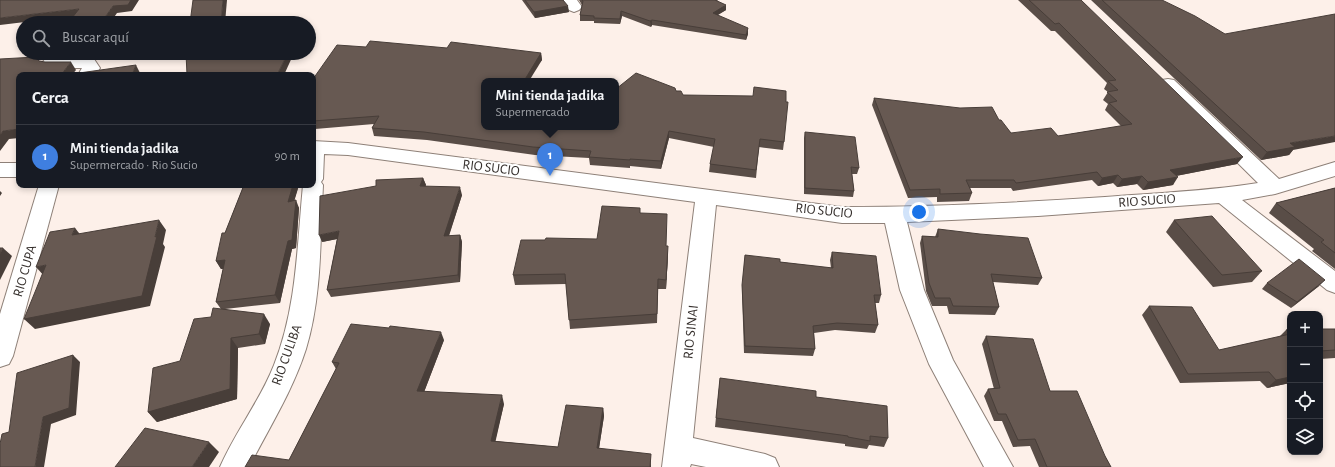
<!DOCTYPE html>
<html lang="es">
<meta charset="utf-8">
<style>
body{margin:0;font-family:"Alegreya Sans",sans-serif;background:#242831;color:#f1f3f6}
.controls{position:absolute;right:12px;bottom:12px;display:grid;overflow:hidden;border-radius:8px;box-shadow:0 2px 6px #0003}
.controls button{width:36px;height:36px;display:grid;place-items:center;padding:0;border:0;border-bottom:1px solid #363941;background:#171b24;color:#f1f3f6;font:20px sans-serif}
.you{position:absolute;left:919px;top:212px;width:14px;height:14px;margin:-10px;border:3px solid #fff;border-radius:50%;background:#1a73e8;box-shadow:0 0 0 6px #1a73e833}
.badge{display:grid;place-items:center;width:26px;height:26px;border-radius:50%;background:#8c9099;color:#fff;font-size:13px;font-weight:700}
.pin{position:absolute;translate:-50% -33px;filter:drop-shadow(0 1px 2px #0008)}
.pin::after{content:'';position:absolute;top:21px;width:14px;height:12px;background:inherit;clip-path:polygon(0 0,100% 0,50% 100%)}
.popup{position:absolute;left:481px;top:78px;width:138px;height:52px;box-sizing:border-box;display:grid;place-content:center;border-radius:8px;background:#171b24;filter:drop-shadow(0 1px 3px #0005);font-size:13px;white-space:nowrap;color:#9ea1a6}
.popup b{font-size:15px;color:#f1f3f6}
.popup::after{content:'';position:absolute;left:50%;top:100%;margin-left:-8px;border:8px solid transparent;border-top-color:#171b24}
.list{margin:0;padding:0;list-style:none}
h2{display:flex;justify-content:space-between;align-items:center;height:52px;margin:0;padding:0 16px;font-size:17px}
h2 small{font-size:13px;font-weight:400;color:#9ea1a6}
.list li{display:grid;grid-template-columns:26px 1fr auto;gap:12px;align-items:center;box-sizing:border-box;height:64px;padding:0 16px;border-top:1px solid #363941}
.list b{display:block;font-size:15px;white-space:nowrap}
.list p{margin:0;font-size:13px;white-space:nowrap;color:#9ea1a6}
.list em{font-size:13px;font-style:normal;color:#9ea1a6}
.icon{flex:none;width:22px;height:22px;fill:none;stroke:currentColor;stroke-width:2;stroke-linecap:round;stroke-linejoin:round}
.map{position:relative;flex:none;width:1335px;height:467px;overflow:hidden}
.search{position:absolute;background:#171b24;box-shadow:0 2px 6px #0003;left:16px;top:16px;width:300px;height:44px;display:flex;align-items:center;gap:10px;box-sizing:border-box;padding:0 14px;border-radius:22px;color:#9ea1a6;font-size:15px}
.panel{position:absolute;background:#171b24;box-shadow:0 2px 6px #0003;left:16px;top:72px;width:300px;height:116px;border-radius:8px}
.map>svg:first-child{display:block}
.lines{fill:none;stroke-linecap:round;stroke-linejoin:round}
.minor-casing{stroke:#8e8078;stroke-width:2}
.minor{fill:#fff;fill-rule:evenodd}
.wall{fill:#594d47}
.shaded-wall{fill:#483e39}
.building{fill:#675952;stroke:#483e39}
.labels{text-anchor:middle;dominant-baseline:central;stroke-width:4;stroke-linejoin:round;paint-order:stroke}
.street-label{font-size:14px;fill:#352f2c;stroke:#fff}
</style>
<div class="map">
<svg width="1335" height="467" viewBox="0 0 1335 467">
<rect width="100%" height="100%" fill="#fdf0e9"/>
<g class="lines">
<g class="minor-casing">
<g id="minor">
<path d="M561,0H577L582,7L579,10L574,12L569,10Z"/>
<path d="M51,58H88L94,59L100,68L96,75H78L82,68H51L45,67L42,63L45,59Z"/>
<path d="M1168,79L1174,80L1279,179L1335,162V176L1275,194L1242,200L1335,271V293L1327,290L1219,203L1038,216L907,222L924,290L953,360L1013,467H984L929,364L900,290L885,223H842L716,205L693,438L765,454L775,458L779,467H706L691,464L690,467H662L695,202L348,155L324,154L323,179L321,182L323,185C320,240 322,296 306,349C293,390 269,428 249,467H220C235,432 260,401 274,365C297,307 297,246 303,185H313V141L348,143L842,207C930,207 1017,203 1105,197C1156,193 1208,191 1258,183L1162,88L1159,84L1162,80Z"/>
<rect x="0" y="163" width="19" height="14"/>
<path d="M39,185H59L13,356L9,364L0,367V314Z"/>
</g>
</g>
<use href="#minor" class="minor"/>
</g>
<g class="wall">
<path d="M522,0H563L569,12L535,18Z"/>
<path d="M579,0H718L717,1L726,10L718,15L748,34L746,40L652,25L651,27L622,16L620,24L594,23V21H580V15L582,5Z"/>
<path d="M1018,0H1081L1237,164L1176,176L1173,185L1143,190L1137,184L1117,187L1113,183L1098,186L1092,180L1013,191L1011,188H970L972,193L969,201L937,202V197L908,198L872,105L874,98L999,120L1011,133L1058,136L1121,126L1105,110L1108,104L1103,100L1108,92L1104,89L1107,83L1055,31H1051Z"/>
<path d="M1091,0H1162L1293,150L1289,155L1261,160Z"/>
<path d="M366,47L447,48L541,53L542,60L484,127L676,91L683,95L786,102L784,142L783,150L759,147L756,178L709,172L710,164L714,147L669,138L661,169L630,166V168L590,165L589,158L535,155L427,140L374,136L372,128L374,124L315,129L313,135V79Z"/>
<path d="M48,53H88L85,56L51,57Z"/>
<path d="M805,132L859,168L857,174H852L854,191L853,197L804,194V138Z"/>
<path d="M423,178L426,185L425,186L462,195L449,236L460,235L462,242L460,282L331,297L327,290L337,239L322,242Z"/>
<path d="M244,185H299L294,200L299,208L296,248L292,249L280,303L225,309L270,324L265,344L238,348L237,399L157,422L148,412L180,361L211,317L221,309L216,302L223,269H221L216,261L225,233Z"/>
<path d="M1335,188V269L1312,251L1314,249L1269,213L1276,203Z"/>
<path d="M640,213L666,246L668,256L666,289H658L657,323L570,329L566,284L515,285L513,275L545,240L597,239Z"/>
<path d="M1174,220L1262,271L1252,282L1213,287L1166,232Z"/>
<path d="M938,229L1042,278L1038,285L993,282L999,307L995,315L949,314L947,306H932L926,291L920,243L922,236L935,237Z"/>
<path d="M832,252L881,295L879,303H875L878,325L875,333L835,330L814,333L815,349L813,356L744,353L742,293L745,255L780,262L831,268L830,260Z"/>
<path d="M1267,283L1319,286L1291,308L1262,289Z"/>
<path d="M1149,306L1219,350L1279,337L1286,330L1290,329V383L1267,388L1260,381L1180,383L1142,315Z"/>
<path d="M1320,329H1335V358L1320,359Z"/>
<path d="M986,336L1050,391L1105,456L1111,467H1039L1030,446L1013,447L1002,421H994L984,396L988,389H994L982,344Z"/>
<path d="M444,340L424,392L504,404L495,441L558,447L603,408L604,416L599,448L651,462L289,460L336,369L332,362Z"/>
<path d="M720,378L816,397L888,438L884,447L869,445L867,449L845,446V444L715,427Z"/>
</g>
<g class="shaded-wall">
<path d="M131,0H139L132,11L117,13L110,23H101L113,6Z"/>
<path d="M223,0H227L225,23H221Z"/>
<path d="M726,5V10L712,18L713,13Z"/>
<path d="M568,6L569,12L535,18L534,12Z"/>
<path d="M79,9L83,15L0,25V18Z"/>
<path d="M621,11L622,16L620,24V19Z"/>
<path d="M652,20V25L651,27L650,21Z"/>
<path d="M748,28V34L746,40V35Z"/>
<path d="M83,53H88L85,56Z"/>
<path d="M288,53H294L284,75H277Z"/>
<path d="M541,53L542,60L529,81H524Z"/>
<path d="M71,62L76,70L72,75H61Z"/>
<path d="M136,65L140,73V75H132Z"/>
<path d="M313,125L315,129L313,135Z"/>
<path d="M19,129V138L9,139L0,151V135L3,131Z"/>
<path d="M669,131V138L661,169V161Z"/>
<path d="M1335,136V142L1293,150L1289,155L1261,160L1267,152L1290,143Z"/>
<path d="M1243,157L1237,164L1165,178L1170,170Z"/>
<path d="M1118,175L1113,183L1098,186L1102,178Z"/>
<path d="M1142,176L1137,184L1117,187L1122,179Z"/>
<path d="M1178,177L1173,185L1143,190L1148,182Z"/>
<path d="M423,178L426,185L422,194L420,186Z"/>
<path d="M293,185H299L292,209L288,202Z"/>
<path d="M460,187L462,195L446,244L444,236Z"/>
<path d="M0,191L2,193L0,196Z"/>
<path d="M296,200L299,208L296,248L292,249L280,303L275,295Z"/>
<path d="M159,220L166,230L163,244L165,247L150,306L35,329L24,319L155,237Z"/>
<path d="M75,228L83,238L72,235Z"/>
<path d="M339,231L342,238L322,242L319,235Z"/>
<path d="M460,235L462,242L460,282L458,275Z"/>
<path d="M668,246V256L666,289V280Z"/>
<path d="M3,248L12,256L0,280V254Z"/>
<path d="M225,260L230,267L221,269L216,261Z"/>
<path d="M46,265L45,277L36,267Z"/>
<path d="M1325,280L1319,286L1291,308L1297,302Z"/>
<path d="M264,314L270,324L265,344L259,334Z"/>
<path d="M441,332L444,340L421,400L417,391Z"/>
<path d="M231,338L238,348L237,399L157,422L148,412Z"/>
<path d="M73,355L80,362L76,415L51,424L44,467H35L43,417Z"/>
<path d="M1290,377V383L1267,388L1276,380Z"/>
<path d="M502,395L504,404L494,448L491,441Z"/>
<path d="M603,408L604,416L598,455L597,448Z"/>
<path d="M209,442L219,452L209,467H192Z"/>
<path d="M651,454V467H650Z"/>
</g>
<g class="building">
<path d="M0,0H131L128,5L113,6L101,23H68L79,9L0,18Z"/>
<path d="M193,0H223L221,23H190Z"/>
<path d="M525,0H563L568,6L534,12Z"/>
<path d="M582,0H715L726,5L713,13L748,28L746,35L652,20L650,21L621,11L620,19L594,18V16L580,15L583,1Z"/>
<path d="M1029,0H1081L1243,157L1170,170L1178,177L1148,182L1142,176L1122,179L1118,175L1102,178L1097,172L1016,183L1014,180H966L972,193L940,194V189L910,190L874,98L960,108L992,107L999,120H1001L1011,133L1051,128L1058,136L1132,124L1109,103L1117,101L1107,92L1118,90L1108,81L1116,80L1059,23L1055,24Z"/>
<path d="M1102,0H1162L1195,16L1225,34L1335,14V136L1290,143L1295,147L1267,152Z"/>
<path d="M370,41L447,48L451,42L541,53L524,81H484V127H616V89L636,73L675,88L676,91H681L683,95L753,96L754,87L786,91V102H788L784,142L760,139L756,170L710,164L715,139L669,131L661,161L630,159V160L589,157L591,151L533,147L424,132L372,128L379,116L313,121V79L337,45L366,47Z"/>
<path d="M186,53H288L277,75H187Z"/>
<path d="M36,57L39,61L45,62H71L61,75H19V129L3,131L0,135V59Z"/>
<path d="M136,65L132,75H65Z"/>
<path d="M805,132L855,137L859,168L851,167L854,191L805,188Z"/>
<path d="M423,178L420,186L460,187L444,236L460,235L458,275L327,290L339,231L319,235L320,196L376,186V180Z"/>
<path d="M244,185H293L288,202L296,200L292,240L288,241L275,295L216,302L225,260L216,261L222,233H225Z"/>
<path d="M1335,188V253L1321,242L1324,240L1276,203Z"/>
<path d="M602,206L640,208V213L667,214L666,246H668L666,280L658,279L657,314L569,320L565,274L513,275L521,240H545L546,238L597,239Z"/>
<path d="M1212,216L1262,271L1222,275L1174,220Z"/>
<path d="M159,220L155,237L157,236L142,296L24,319L46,265L36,267L50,232L75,228L72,235Z"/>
<path d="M938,229L980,234L1028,238L1042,278L991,274L999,307L953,306L950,298H935L929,283L922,236L938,237Z"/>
<path d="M0,248H3L0,254Z"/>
<path d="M832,252L876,256L881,295H874L878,325L837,323L813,326L815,349L745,346L742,285L745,255L780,259V262L833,268Z"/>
<path d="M1299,259L1325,280L1297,302L1267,283Z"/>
<path d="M1149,306L1192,307L1219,350L1290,334V377L1276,380L1269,372L1188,374Z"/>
<path d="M213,308L264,314L259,334L231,338L230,389L148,412L153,368L180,361L194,319L211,317Z"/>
<path d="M351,324L389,328L390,326L441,332L417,391L502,395L491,441L558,447L566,405L603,408L597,448L651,454L650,467H245L252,455L289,460L339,363L332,362Z"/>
<path d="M1290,329V334L1286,330Z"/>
<path d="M1320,329H1335V350L1320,351Z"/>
<path d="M986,336L1033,339L1050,391H1077L1105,456L1111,467H1047L1035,439L1018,440L1006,414H998L988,389L1000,388Z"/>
<path d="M73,355L69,408L43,417L35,467H0V444L2,434L9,432L17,373Z"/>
<path d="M720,378L816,391V397L887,406L888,438L870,436V441L848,437V436L716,418Z"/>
<path d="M145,428L209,442L192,467H115Z"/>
</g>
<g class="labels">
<g class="street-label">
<text transform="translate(491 168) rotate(7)">RIO SUCIO</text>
<text transform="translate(1147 201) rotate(-4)">RIO SUCIO</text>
<text transform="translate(824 211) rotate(6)">RIO SUCIO</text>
<text transform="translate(25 271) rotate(-74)">RIO CUPA</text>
<text transform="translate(691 332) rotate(-84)">RIO SINAI</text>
<text transform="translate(287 355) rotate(-70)">RIO CULIBA</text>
</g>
</g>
</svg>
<div class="controls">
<button>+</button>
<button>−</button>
<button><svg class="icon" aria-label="locate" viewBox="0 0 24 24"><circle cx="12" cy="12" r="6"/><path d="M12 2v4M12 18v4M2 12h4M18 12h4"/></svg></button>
<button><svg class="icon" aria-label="layers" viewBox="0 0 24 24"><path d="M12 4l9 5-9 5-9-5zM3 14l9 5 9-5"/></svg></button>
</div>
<div class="you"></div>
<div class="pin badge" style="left:550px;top:176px;background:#3f7fe0">1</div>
<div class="popup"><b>Mini tienda jadika</b>Supermercado</div>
<div class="search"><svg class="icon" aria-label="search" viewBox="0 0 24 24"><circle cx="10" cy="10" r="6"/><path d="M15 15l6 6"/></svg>Buscar aquí</div>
<section class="panel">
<h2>Cerca<small></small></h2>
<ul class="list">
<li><span class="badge" style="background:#3f7fe0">1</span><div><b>Mini tienda jadika</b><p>Supermercado · Rio Sucio</p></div><em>90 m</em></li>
</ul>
</section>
</div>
